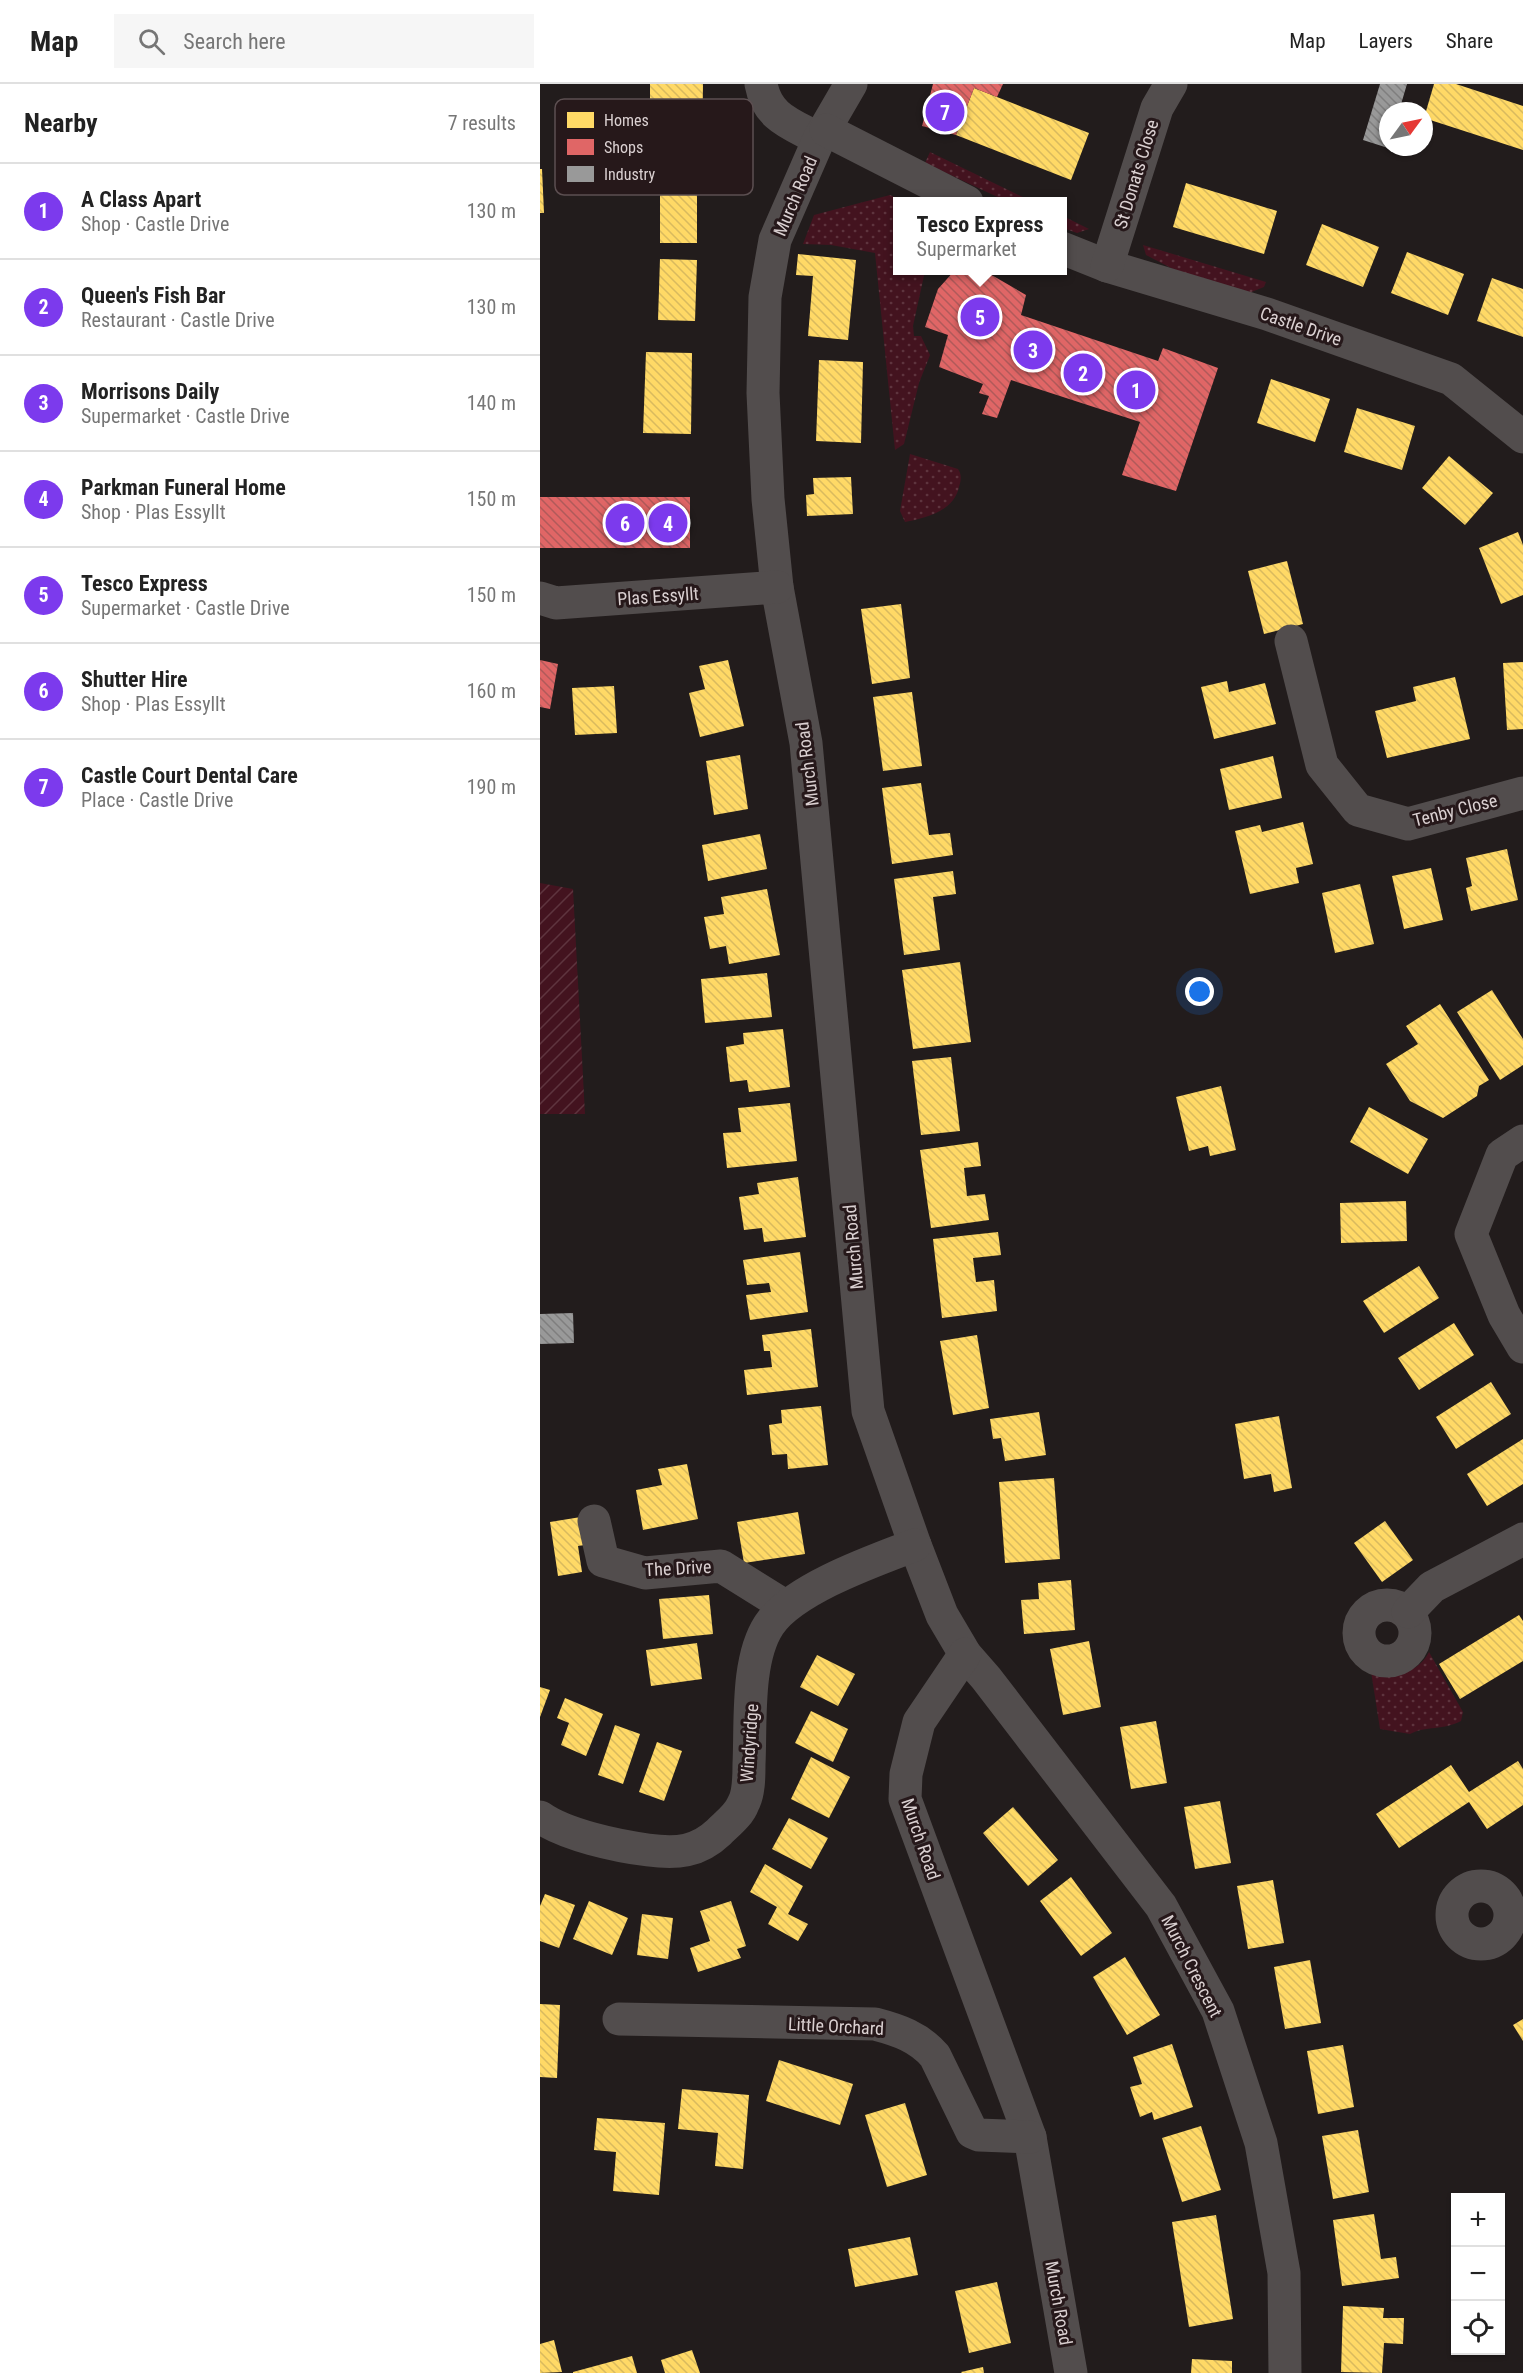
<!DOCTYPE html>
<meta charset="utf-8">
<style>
body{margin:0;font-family:"Roboto Condensed",sans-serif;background:#f6f6f6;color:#222}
.controls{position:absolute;right:18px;bottom:18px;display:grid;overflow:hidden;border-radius:0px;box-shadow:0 2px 4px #0004}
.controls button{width:54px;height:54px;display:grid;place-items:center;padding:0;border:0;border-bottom:2px solid #e0e0e0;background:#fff;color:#222;font:30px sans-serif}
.compass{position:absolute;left:839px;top:18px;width:54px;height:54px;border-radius:50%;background:#fff;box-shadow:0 2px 4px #0004;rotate:57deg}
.you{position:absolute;left:660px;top:908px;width:21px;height:21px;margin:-15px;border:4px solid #fff;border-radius:50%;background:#1a73e8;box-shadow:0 0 0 9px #1a73e833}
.badge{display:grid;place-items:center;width:39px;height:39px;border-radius:50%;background:#7c3aed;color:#fff;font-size:20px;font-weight:700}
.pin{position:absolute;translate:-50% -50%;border:3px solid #fff;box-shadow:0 2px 6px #0006}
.popup{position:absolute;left:353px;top:113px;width:174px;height:78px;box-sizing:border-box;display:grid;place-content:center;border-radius:0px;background:#fff;filter:drop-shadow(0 2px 4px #0005);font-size:20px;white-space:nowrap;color:#767676}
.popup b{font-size:22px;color:#222}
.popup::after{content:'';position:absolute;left:50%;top:100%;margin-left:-12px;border:12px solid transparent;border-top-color:#fff}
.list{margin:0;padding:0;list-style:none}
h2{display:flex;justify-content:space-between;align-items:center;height:78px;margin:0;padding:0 24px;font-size:26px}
h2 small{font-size:20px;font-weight:400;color:#767676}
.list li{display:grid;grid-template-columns:39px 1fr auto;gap:18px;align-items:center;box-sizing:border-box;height:96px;padding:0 24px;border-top:2px solid #e0e0e0}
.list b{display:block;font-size:22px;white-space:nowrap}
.list p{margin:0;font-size:20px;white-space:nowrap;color:#767676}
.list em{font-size:20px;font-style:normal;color:#767676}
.icon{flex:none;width:33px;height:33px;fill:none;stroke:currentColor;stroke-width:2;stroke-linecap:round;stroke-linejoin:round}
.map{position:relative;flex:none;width:983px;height:2289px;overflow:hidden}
header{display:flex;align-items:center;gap:36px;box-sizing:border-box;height:84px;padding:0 30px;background:#fff;border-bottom:2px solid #e0e0e0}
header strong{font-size:28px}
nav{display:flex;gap:33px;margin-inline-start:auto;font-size:21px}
.search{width:420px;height:54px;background:#f6f6f6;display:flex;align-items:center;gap:15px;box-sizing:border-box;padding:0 21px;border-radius:0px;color:#767676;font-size:22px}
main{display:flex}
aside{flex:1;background:#fff}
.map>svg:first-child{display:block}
.grass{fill:url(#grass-dots)}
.garden{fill:url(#garden-furrows)}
.homes{fill:url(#homes-back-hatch)}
.shops{fill:url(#shops-back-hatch)}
.industry{fill:url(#industry-back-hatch)}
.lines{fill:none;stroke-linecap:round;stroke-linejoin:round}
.minor{stroke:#524d4d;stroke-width:33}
.labels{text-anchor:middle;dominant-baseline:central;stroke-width:6;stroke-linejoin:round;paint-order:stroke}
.street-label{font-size:18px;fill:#dad0d1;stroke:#26181a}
.key{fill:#26181a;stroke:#5c4f51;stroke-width:1.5}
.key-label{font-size:16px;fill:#dad0d1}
</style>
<header>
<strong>Map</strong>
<div class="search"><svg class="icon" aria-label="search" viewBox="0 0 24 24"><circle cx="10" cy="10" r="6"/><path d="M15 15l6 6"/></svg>Search here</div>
<nav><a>Map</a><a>Layers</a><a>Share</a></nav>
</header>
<main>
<aside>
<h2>Nearby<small>7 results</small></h2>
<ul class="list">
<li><span class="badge">1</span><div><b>A Class Apart</b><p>Shop · Castle Drive</p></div><em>130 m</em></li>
<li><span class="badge">2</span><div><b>Queen's Fish Bar</b><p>Restaurant · Castle Drive</p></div><em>130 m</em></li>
<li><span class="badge">3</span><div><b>Morrisons Daily</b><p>Supermarket · Castle Drive</p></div><em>140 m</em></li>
<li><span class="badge">4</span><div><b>Parkman Funeral Home</b><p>Shop · Plas Essyllt</p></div><em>150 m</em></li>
<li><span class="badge">5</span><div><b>Tesco Express</b><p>Supermarket · Castle Drive</p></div><em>150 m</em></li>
<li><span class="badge">6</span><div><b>Shutter Hire</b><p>Shop · Plas Essyllt</p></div><em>160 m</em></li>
<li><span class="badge">7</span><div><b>Castle Court Dental Care</b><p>Place · Castle Drive</p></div><em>190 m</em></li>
</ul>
</aside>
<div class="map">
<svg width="983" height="2289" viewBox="0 0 983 2289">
<defs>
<pattern id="grass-dots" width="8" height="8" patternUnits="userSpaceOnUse" patternTransform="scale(1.5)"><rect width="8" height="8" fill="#43131f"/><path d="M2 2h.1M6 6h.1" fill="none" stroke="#5e343e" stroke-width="1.8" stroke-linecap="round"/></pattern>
<pattern id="garden-furrows" width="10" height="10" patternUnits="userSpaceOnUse" patternTransform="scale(1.5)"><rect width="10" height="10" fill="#43131f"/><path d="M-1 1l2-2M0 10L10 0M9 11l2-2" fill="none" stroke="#5e343e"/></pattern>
<pattern id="homes-back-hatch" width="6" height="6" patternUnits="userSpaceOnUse" patternTransform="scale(1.5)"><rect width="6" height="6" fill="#ffd966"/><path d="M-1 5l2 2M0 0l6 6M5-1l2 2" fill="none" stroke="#d9ba5e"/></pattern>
<pattern id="shops-back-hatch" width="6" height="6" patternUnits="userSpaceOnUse" patternTransform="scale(1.5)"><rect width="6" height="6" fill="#e06666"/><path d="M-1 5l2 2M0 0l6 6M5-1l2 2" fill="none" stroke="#b05a5a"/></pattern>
<pattern id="industry-back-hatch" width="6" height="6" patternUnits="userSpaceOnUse" patternTransform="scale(1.5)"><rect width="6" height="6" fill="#999"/><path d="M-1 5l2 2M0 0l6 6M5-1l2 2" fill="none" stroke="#7f7e7e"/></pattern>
</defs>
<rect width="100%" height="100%" fill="#221c1c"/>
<g class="grass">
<path d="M390,68L491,117H466L385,79Z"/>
<path d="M350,111L363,117L358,118V186L385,187L373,242L374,252H381L390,271L379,299L364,360L355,366L335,169L291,161L263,160L274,131Z"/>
<path d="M523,132L549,145L537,149L523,144Z"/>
<path d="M603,161L726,198L724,203L709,209L633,185L606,171Z"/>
<path d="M370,370L418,385C422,391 421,396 419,403C414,427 386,434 365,438L360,427Z"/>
<path d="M889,1568L923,1628L921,1637C905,1646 885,1642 870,1650L840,1645L830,1581L845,1591C863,1590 880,1586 889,1568Z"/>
</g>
<path class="garden" d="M0,799L33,805L45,1030H0Z"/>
<g class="homes">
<path d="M110,0H163L162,64H110Z"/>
<path d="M894,0H916L983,22V66L884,34Z"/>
<path d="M434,4L549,49L531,96L416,51Z"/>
<path d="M0,85H2L4,129H0Z"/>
<rect x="120" y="94" width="37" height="65"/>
<path d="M646,99L737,127L724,170L633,143Z"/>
<path d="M782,140L839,163L823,203L766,181Z"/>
<path d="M867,168L924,190L908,231L851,209Z"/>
<path d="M258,170L316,176L308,256L268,252L273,192L256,191Z"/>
<path d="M120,175L157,176L155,237L118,236Z"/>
<path d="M952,194L983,205V253L937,237Z"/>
<path d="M106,268L152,269L151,350L103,349Z"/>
<path d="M279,276L323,278L321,359L276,357Z"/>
<path d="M731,295L790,315L775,358L717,339Z"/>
<path d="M817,324L875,342L862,386L804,368Z"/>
<path d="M909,372L953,409L925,441L882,404Z"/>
<path d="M311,393L313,430L267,432L266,411L274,410L273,394Z"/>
<path d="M978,448L983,461V511L961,520L939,464Z"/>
<path d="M747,477L763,540L724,550L708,487Z"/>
<path d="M361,520L370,594L332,600L321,525Z"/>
<path d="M188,576L204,642L160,653L149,609L165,605L159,582Z"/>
<path d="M983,578V645L967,646L963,579Z"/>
<path d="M915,593L930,655L847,674L835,627L876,617L873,603Z"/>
<path d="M687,597L689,608L725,599L736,640L674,655L661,603Z"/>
<path d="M74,602L77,649L35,651L32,604Z"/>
<path d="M372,608L382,682L343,687L333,613Z"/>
<path d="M200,671L208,725L174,731L166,677Z"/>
<path d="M733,672L742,714L689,726L680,685Z"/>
<path d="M381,699L389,751L410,749L413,771L352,780L342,704Z"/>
<path d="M763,738L773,780L756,784L759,799L710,810L695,747L720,741L722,748Z"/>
<path d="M220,750L227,785L168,797L162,761Z"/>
<path d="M967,765L978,816L931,827L926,804L932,802L926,774Z"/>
<path d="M891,784L903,836L864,845L852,792Z"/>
<path d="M413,787L416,810L393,813L400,866L364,871L354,795Z"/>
<path d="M820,800L834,860L795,869L782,809Z"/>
<path d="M227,805L240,871L189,880L186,862L170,865L164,833L184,830L181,813Z"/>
<path d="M420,878L431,958L373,965L362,886Z"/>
<path d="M227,889L232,933L165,939L161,895Z"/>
<path d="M952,906L983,955V981L960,996L917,928Z"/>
<path d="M900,920L949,996L939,1002L937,1012L903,1034L870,1017L846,980L878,960L866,942Z"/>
<path d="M243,945L250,1003L209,1008L207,996L190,998L186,963L204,960L203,949Z"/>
<path d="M411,973L420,1047L381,1051L372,977Z"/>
<path d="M681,1002L696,1066L670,1072L668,1062L649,1067L636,1013Z"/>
<path d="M250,1019L257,1077L187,1084L183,1049L201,1048L198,1024Z"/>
<path d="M829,1023L888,1055L868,1090L810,1058Z"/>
<path d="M438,1058L441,1082L424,1084L427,1112L445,1110L449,1136L391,1144L380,1066Z"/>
<path d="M258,1093L266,1153L224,1158L222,1144L204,1146L199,1113L219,1110L217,1099Z"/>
<path d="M866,1117L867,1157L801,1159L800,1119Z"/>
<path d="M458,1148L461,1171L433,1174L436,1198L454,1196L457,1227L402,1234L393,1155Z"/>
<path d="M260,1168L268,1228L210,1236L206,1211L231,1208L229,1199L207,1201L203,1176Z"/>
<path d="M879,1182L899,1214L844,1249L823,1217Z"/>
<path d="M914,1239L934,1271L879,1306L858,1274Z"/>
<path d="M271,1245L278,1303L207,1311L204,1286L232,1283L230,1267H224L222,1251Z"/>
<path d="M437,1251L449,1324L413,1331L400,1257Z"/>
<path d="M951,1298L971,1330L916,1365L896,1333Z"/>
<path d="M281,1322L288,1381L248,1385L247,1370L232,1371L229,1341L242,1339L241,1326Z"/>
<path d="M499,1328L506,1371L465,1377L461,1354L453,1355L450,1335Z"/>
<path d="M739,1332L752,1404L734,1408L731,1390L704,1395L695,1340Z"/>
<path d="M983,1355V1400L947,1422L927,1390Z"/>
<path d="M147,1380L158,1435L103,1446L96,1406L122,1401L118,1385Z"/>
<path d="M514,1394L520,1475L465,1479L459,1398Z"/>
<path d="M258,1428L265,1470L204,1479L197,1438Z"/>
<path d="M47,1432L52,1460L38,1462L42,1488L18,1492L10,1438Z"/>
<path d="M845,1437L873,1476L842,1498L814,1459Z"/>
<path d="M531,1496L535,1546L484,1550L481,1516L499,1515L498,1499Z"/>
<path d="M169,1511L173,1550L123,1555L119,1515Z"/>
<path d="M979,1531L983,1537V1577L920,1615L899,1580Z"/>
<path d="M549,1557L561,1623L523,1631L510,1565Z"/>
<path d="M157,1559L162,1595L111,1602L106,1566Z"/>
<path d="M277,1571L315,1590L298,1622L260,1603Z"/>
<path d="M0,1603L10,1606L0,1633Z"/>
<path d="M25,1614L63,1630L46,1672L21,1661L29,1639L17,1634Z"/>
<path d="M271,1627L308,1645L293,1678L255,1659Z"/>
<path d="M616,1637L627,1699L591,1705L580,1643Z"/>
<path d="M75,1641L100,1650L83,1700L58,1691Z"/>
<path d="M117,1658L142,1667L124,1717L99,1708Z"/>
<path d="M271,1673L310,1693L289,1734L251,1715Z"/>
<path d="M978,1677L983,1685V1721L947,1745L929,1718L859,1764L836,1730L911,1681L929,1708Z"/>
<path d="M680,1717L691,1779L655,1785L644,1723Z"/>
<path d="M473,1723L518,1776L488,1802L443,1749Z"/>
<path d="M249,1734L288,1754L271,1785L232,1765Z"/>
<path d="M225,1780L263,1802L248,1830L268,1840L258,1857L228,1840L237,1823L210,1808Z"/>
<path d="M531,1793L572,1849L541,1872L500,1817Z"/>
<path d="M733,1796L744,1859L708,1865L697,1802Z"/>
<path d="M5,1810L35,1821L19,1864L0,1857V1822Z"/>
<path d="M49,1817L88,1834L72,1871L33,1855Z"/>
<path d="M191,1817L206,1862L197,1865L201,1874L158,1888L150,1864L170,1857L160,1827Z"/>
<path d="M102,1830L133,1834L128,1875L97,1871Z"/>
<path d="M585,1873L620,1931L587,1951L553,1893Z"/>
<path d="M770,1876L781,1939L745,1945L734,1883Z"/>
<path d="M0,1920L20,1921L17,1994L0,1993Z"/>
<path d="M983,1935V1957L973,1941Z"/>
<path d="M632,1960L653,2023L614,2036L612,2028L600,2033L590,2003L602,2000L593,1973Z"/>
<path d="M803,1961L814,2023L778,2030L767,1967Z"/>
<path d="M239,1976L313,2000L300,2041L226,2017Z"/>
<path d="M142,2005L209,2011L203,2085L175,2082L178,2049L138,2045Z"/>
<path d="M365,2019L387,2091L347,2103L325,2031Z"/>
<path d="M57,2034L125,2039L119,2111L73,2107L76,2068L54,2066Z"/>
<path d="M661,2042L681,2106L642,2118L622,2054Z"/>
<path d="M818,2046L829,2108L793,2115L782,2052Z"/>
<path d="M834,2130L841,2175L856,2173L859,2194L802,2202L793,2136Z"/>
<path d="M676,2131L693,2235L649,2243L632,2138Z"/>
<path d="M370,2153L378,2191L315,2203L308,2165Z"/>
<path d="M457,2198L471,2259L429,2269L415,2207Z"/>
<path d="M803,2222L844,2224L843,2234H864L863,2260L844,2259L842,2289L801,2288Z"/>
<path d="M14,2256L22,2288L0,2289V2260Z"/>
<path d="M152,2266L160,2289H125L121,2276Z"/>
<path d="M92,2272L97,2289H33V2288Z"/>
<path d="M652,2275L692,2277V2289H651Z"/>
<path d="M443,2283L444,2289H422L421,2288Z"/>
</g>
<g class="shops">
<path d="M393,0H463L457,13L434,4L416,51L382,42Z"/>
<path d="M415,186H443L486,211L481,231L618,277L623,264L678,284L636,407L582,391L600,338L471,296L457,334L442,330L449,312L439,309L443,300L399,283L408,251L385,243L398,205Z"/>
<rect x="0" y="413" width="150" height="51"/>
<path d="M0,576L18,580L10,625L0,623Z"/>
</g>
<g class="industry">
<path d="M840,0H867L859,27H848V64L823,56Z"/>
<path d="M33,1229L34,1259L0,1260V1230Z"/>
</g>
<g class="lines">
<g class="minor">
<path d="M221,0C227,34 252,40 279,55"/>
<path d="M311,0L279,55L235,156L225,213L223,309L228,415L237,503L266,659L328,1327L375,1461L402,1531L425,1570L446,1594L621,1822L678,1927L721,2059L744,2189L745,2289"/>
<path d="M286,46L427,118"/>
<path d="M522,164L567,182L727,230L911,295L983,353"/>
<path d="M567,182L617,24L631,0"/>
<path d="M0,514L16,519L237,503"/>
<path d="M751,557L782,681L818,726L868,740L983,709"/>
<path d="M983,1057L962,1071L931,1150L964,1231L983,1263"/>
<path d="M54,1437L63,1477L105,1489L181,1482L245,1522"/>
<circle cx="847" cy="1549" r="28"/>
<path d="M868,1528L892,1503L983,1455"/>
<path d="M425,1570L379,1638L366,1690L365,1715L490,2053L531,2289"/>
<path d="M0,1733C25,1751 77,1762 108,1766C137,1770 158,1768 179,1748C187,1740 199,1731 203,1720C209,1710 209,1692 209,1680C211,1639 206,1576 229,1541C253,1505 333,1477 375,1461"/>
<circle cx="941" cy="1831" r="29"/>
<path d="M79,1935L335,1940C358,1946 379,1953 395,1972L432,2048L439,2051L490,2053"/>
</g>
</g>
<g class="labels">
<g class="street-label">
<text transform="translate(596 90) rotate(-73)">St Donats Close</text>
<text transform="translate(255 112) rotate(-67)">Murch Road</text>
<text transform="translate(761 242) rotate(19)">Castle Drive</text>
<text transform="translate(118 512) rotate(-4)">Plas Essyllt</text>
<text transform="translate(267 680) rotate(-97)">Murch Road</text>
<text transform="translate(915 726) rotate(-14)">Tenby Close</text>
<text transform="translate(313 1163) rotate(-95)">Murch Road</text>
<text transform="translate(138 1484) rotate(-3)">The Drive</text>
<text transform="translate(209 1659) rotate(-86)">Windyridge</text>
<text transform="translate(381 1755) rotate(71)">Murch Road</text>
<text transform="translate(652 1882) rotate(63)">Murch Crescent</text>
<text transform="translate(296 1942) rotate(3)">Little Orchard</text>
<text transform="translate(519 2219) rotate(80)">Murch Road</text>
</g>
</g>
<rect x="15" y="15" width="198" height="96" rx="9" class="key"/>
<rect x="27" y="28" width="27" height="16" fill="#ffd966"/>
<rect x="27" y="55" width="27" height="16" fill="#e06666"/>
<rect x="27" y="82" width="27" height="16" fill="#999"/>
<g class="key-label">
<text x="64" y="42">Homes</text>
<text x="64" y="69">Shops</text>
<text x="64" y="96">Industry</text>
</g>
</svg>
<div class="controls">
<button>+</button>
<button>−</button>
<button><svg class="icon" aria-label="locate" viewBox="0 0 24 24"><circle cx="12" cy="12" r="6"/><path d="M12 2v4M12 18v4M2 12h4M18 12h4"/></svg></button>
</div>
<svg class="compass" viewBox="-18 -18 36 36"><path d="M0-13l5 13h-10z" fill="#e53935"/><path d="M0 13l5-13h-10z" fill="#767676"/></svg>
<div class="you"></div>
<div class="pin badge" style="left:596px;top:306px">1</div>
<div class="pin badge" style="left:543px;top:289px">2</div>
<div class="pin badge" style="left:493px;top:266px">3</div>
<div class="pin badge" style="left:128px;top:439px">4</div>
<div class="pin badge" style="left:440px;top:233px">5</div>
<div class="popup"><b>Tesco Express</b>Supermarket</div>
<div class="pin badge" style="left:85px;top:439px">6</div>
<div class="pin badge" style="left:405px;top:28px">7</div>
</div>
</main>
